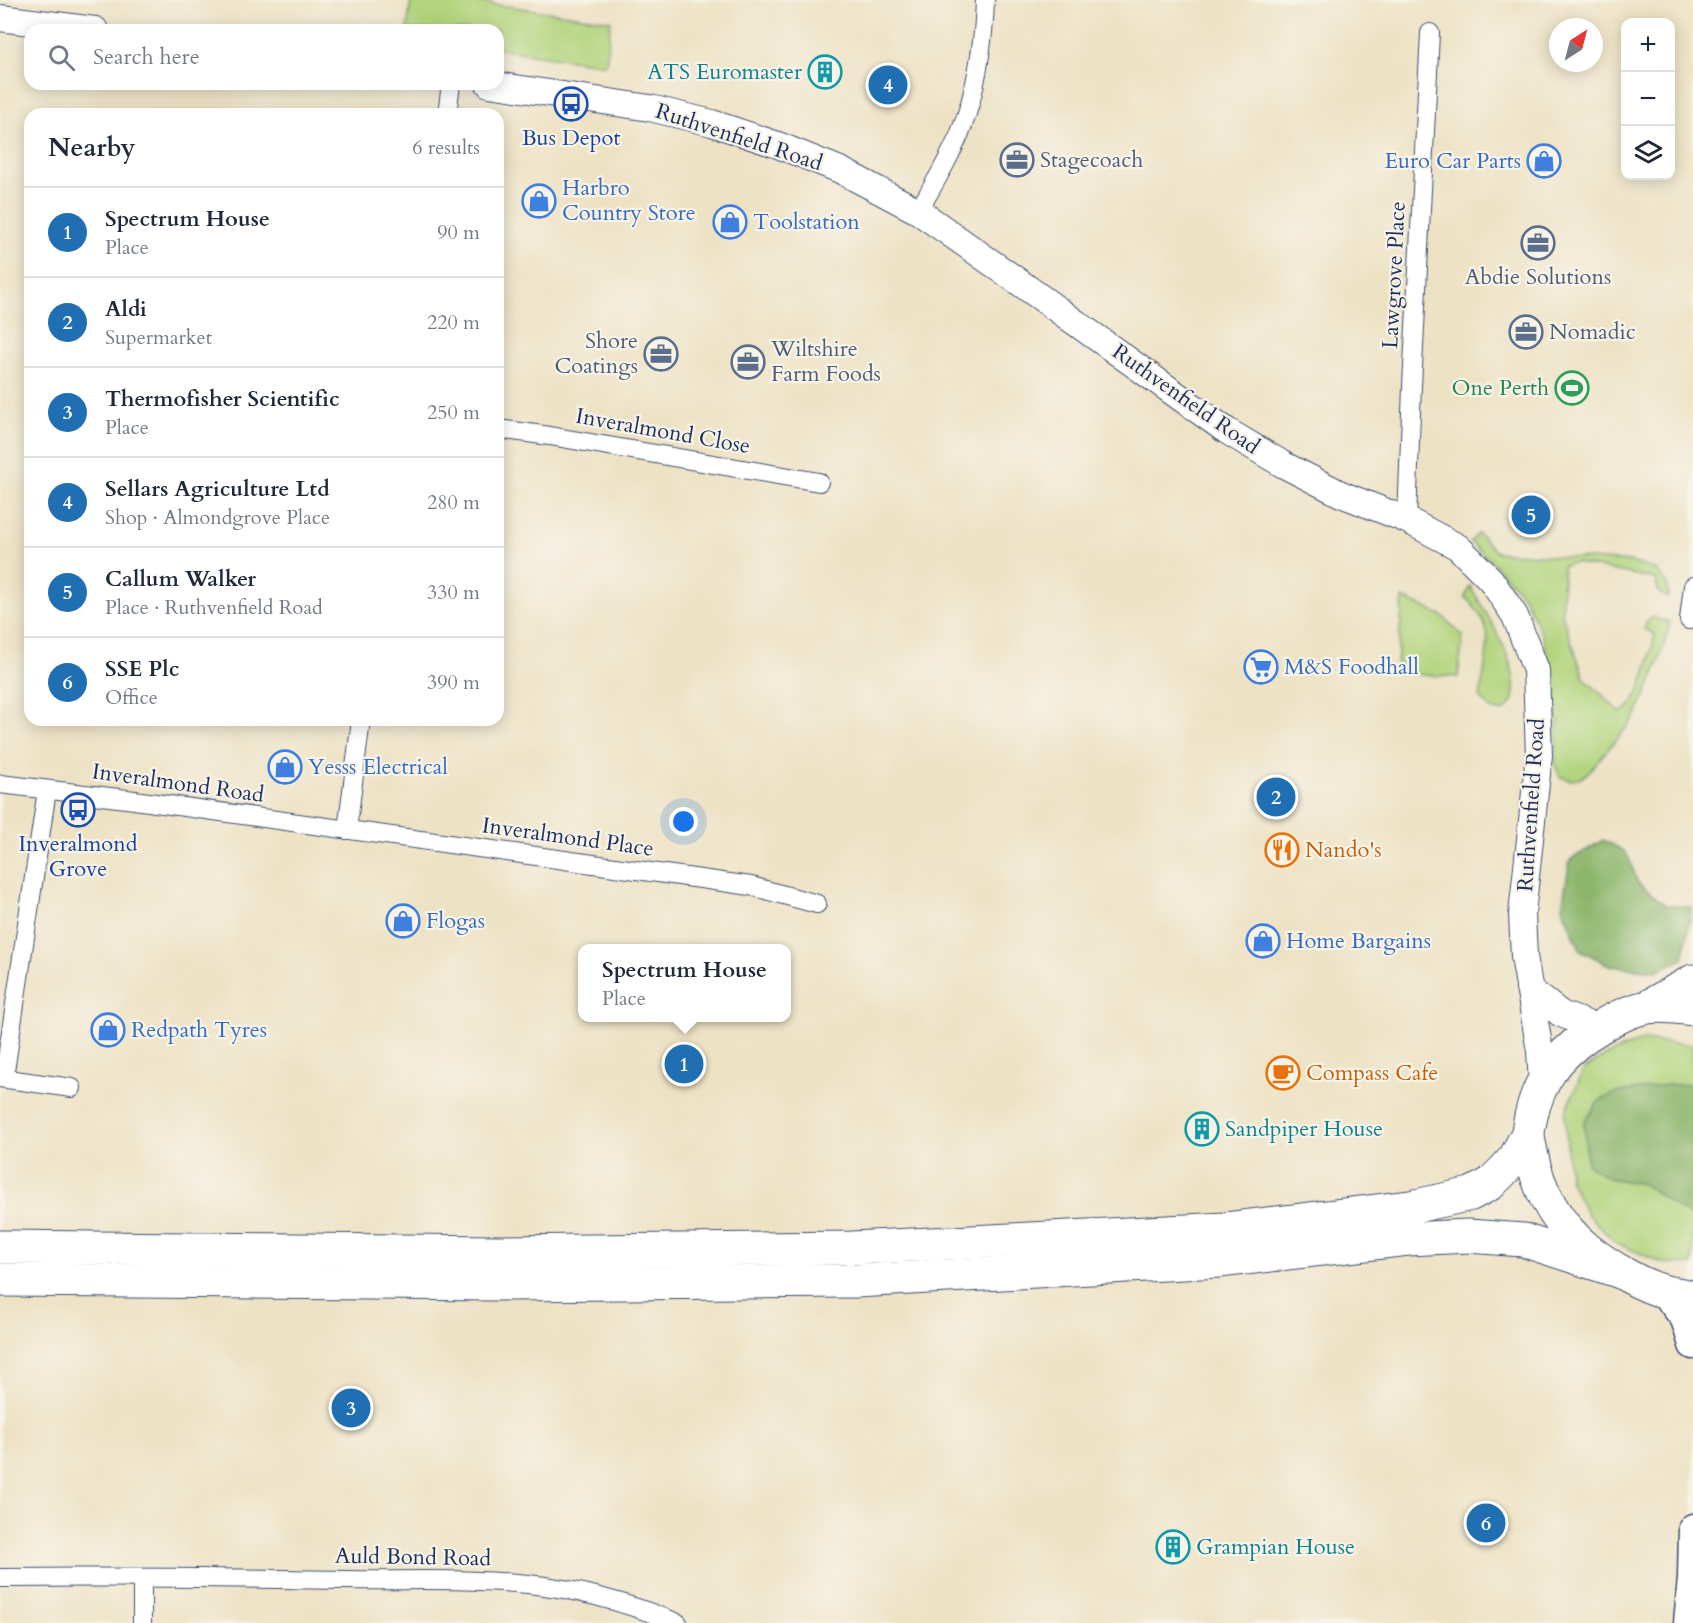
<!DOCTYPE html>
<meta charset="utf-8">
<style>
body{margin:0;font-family:Cardo,serif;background:#f6f6f7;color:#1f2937}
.controls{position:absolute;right:18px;top:18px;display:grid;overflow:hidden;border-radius:12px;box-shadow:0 3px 15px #0003}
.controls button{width:54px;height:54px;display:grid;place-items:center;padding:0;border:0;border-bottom:2px solid #e0e1e3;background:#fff;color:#1f2937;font:30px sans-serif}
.compass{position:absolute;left:1549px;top:18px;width:54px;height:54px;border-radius:50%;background:#fff;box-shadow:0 3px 15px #0003;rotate:36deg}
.you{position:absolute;left:684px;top:822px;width:21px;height:21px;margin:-15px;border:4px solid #fff;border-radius:50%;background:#1a73e8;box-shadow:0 0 0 9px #1a73e833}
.badge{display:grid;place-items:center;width:39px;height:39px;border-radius:50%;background:#1f6fb2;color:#fff;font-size:20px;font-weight:700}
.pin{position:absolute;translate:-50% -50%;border:3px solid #fff;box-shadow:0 2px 6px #0006}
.popup{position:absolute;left:578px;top:944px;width:213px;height:78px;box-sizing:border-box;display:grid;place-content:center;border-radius:12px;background:#fff;filter:drop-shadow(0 2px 4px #0005);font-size:20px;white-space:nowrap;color:#747a83}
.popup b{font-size:22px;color:#1f2937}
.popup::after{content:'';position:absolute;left:50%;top:100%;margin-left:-12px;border:12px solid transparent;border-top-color:#fff}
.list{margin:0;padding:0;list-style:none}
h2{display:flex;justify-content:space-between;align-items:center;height:78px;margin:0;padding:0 24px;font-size:26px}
h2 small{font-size:20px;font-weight:400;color:#747a83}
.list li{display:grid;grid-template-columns:39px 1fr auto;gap:18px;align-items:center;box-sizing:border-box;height:90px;padding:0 24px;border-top:2px solid #e0e1e3}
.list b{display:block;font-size:22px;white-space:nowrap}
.list p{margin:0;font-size:20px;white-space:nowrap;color:#747a83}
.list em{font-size:20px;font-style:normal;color:#747a83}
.icon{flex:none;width:33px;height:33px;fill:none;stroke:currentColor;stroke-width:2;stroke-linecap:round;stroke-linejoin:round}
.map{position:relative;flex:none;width:1693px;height:1623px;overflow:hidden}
.search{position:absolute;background:#fff;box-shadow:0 3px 15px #0003;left:24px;top:24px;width:480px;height:66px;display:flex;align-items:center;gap:15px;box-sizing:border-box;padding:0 21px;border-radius:18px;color:#747a83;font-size:22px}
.panel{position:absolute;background:#fff;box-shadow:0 3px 15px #0003;left:24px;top:108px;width:480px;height:618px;border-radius:18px}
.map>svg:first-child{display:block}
.green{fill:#b1d47c;stroke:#66826d;stroke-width:1.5}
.forest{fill:#8cb66c;stroke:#547265;stroke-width:1.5}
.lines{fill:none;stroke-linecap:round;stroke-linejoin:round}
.street-casing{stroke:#3a4a6d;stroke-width:20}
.secondary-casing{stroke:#3a4a6d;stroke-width:28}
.primary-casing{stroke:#3a4a6d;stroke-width:31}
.highway-casing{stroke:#3a4a6d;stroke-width:35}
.street{stroke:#fff;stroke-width:18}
.secondary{stroke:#fff;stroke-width:26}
.primary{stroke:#fff;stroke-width:28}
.highway{stroke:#fff;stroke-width:33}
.labels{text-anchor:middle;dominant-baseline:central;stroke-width:4.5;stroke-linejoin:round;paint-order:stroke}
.culture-label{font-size:22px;fill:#0d838f;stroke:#f7f3e8;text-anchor:start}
.street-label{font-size:22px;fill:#1b2f5e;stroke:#f7f3e8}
.transit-label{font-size:22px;fill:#164399;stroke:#f7f3e8}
.service-label{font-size:22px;fill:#4e5e75;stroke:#f7f3e8;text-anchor:start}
.shop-label{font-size:22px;fill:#366cbe;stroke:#f7f3e8;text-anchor:start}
.leisure-label{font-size:22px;fill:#27864d;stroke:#f7f3e8;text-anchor:end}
.food-label{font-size:22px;fill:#c56008;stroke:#f7f3e8;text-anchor:start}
</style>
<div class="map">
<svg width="1693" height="1623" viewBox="0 0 1693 1623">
<rect width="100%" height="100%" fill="#f7f3e8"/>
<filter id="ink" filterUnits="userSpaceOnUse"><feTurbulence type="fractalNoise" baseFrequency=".0167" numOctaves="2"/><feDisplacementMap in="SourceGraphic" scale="12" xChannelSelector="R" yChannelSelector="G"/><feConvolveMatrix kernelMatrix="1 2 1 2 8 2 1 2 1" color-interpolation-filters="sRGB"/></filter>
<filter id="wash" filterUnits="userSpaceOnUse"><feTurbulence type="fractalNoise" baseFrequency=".008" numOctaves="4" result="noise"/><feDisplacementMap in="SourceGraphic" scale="24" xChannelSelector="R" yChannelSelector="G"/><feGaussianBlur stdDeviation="1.35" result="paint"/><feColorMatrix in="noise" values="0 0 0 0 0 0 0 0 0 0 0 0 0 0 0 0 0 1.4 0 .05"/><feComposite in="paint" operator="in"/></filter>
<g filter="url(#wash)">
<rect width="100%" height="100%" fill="#ede2c4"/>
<g class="green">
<path d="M411,0H464L611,21L606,65L498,49V30H407Z"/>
<path d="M1478,533L1496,552L1631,562L1656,570L1667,584L1668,598L1659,593L1655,579L1576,563L1563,565L1562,614L1584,678L1621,713C1644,699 1649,658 1655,634L1644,629L1647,622L1652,617L1670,623C1662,655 1651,686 1636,715C1627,729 1614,742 1603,755C1590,770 1581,788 1560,776L1555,765L1558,724L1554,680L1542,635L1524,597L1493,563L1470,542Z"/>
<path d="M1470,586C1485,612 1522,667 1513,698C1511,705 1507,708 1502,712L1489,708L1480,697C1482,683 1490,644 1487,632C1484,618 1475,607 1465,597Z"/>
<path d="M1403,598L1441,615L1463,636L1458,677L1396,673Z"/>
<path d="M1643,1040L1693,1045V1265L1661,1263L1615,1242L1587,1214L1569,1179L1565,1113L1584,1069L1605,1056Z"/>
</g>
<g class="forest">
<path d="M1603,840L1623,850L1629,858L1638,883L1666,905L1692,907L1683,959L1656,971L1611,966L1580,950L1562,907L1570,860Z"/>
<path d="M1693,1084V1218L1642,1184L1608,1178L1587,1164L1584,1122L1599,1101L1614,1093L1667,1085Z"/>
</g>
</g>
<g filter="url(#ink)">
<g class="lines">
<g class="street-casing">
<g id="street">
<path d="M447,114L451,84"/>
<path d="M918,211C932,188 950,157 960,133C976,94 984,41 985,0"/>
<path d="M498,429L550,436L819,482"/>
<path d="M1407,520L1412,386L1430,33"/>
<path d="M1689,620L1693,586"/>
<path d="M0,784L127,799L751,886L817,904"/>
<path d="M347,830L361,720"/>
<path d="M0,1078L72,1088"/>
<path d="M4,1078L47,790"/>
<path d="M0,1578C115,1577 231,1578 346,1580C407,1581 468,1578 528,1584C580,1589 630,1604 678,1623"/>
<path d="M142,1579V1623"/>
</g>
</g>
<g class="secondary-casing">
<g id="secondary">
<path d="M0,18L95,30"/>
<path d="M489,84L650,108L712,123L778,145L840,170L918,211L1019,282L1227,431L1284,465L1341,494L1407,520L1458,547L1491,580L1515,616L1536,670L1539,755L1522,914L1524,956L1540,1051L1542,1084"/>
<path d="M1529,989L1561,1014L1598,1028"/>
</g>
</g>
<g class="primary-casing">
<g id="primary">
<path d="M1664,1292L1685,1319L1693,1345"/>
<path d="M1688,1623L1692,1578L1693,1528"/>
</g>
</g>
<g class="highway-casing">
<g id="highway">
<path d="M1647,1007L1693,981"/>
<path d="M1693,1009C1678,1007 1662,1005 1648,1007C1628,1010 1602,1025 1586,1036C1557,1057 1539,1080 1531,1116C1530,1122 1528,1128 1528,1134C1528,1140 1530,1146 1531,1152C1538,1190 1557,1224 1587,1249C1607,1265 1641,1286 1666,1292C1675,1294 1684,1295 1693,1297"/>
<path d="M0,1247L500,1252L852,1248L1226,1229L1411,1207L1471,1194L1490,1184L1503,1171L1515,1158L1528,1133"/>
<path d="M0,1280L496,1284L856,1281L1219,1261L1408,1239L1468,1236L1523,1240L1621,1272"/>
</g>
</g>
<use href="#street" class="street"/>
<use href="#secondary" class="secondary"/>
<use href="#primary" class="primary"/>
<use href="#highway" class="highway"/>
</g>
</g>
<defs>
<g id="building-ring" transform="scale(1.725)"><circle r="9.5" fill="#f7f3e8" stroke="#0f9aa8" stroke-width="1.5"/><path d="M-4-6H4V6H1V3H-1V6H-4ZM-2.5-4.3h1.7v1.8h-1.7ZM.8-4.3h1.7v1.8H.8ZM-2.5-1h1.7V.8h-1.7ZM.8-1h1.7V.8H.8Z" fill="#0f9aa8"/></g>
<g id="bus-ring" transform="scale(1.725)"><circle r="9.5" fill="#f7f3e8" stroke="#1a4fb4" stroke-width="1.5"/><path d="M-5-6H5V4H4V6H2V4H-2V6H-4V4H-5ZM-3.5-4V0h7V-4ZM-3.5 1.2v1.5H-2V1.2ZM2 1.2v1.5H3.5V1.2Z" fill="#1a4fb4"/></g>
<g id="office-ring" transform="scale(1.725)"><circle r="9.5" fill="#f7f3e8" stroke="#5c6f8a" stroke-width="1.5"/><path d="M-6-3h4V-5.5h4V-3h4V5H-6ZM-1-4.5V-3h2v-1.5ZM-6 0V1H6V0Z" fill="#5c6f8a"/></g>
<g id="shop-ring" transform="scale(1.725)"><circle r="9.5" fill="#f7f3e8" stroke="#3f7fe0" stroke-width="1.5"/><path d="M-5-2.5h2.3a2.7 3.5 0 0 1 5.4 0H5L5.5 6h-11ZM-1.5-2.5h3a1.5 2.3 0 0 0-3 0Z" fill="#3f7fe0"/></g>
<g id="stadium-ring" transform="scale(1.725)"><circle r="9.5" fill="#f7f3e8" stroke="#2e9e5b" stroke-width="1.5"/><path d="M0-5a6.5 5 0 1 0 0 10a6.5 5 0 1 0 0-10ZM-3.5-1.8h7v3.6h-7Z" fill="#2e9e5b"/></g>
<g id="supermarket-ring" transform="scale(1.725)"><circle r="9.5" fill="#f7f3e8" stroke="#3f7fe0" stroke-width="1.5"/><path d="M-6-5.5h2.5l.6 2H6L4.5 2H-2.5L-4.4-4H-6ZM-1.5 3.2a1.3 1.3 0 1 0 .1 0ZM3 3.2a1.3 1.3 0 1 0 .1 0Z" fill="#3f7fe0"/></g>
<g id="restaurant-ring" transform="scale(1.725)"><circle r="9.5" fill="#f7f3e8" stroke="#e8710a" stroke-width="1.5"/><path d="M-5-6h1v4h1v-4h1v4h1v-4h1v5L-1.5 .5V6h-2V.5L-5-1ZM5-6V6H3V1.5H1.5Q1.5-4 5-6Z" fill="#e8710a"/></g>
<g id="cafe-ring" transform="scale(1.725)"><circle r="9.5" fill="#f7f3e8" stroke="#e8710a" stroke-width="1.5"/><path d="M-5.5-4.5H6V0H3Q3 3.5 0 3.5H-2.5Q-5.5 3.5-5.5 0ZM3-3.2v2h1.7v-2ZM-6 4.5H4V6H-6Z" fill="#e8710a"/></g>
</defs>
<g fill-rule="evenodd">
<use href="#building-ring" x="825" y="72"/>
<use href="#bus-ring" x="571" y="104"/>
<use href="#office-ring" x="1017" y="160"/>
<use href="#shop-ring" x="1544" y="161"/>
<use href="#shop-ring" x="539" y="201"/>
<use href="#shop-ring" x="730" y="222"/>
<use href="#office-ring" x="1538" y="243"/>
<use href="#office-ring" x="1526" y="332"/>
<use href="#office-ring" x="661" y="354"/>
<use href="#office-ring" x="748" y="362"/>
<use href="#stadium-ring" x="1572" y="388"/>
<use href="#supermarket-ring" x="1261" y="667"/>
<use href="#shop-ring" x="285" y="767"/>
<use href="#bus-ring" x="78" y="810"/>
<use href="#restaurant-ring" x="1282" y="850"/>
<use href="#shop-ring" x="403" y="921"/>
<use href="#shop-ring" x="1263" y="941"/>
<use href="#shop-ring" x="108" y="1030"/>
<use href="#cafe-ring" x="1283" y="1073"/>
<use href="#building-ring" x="1202" y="1129"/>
<use href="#building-ring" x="1173" y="1547"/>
</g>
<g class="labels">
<g class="culture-label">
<text x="802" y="72" text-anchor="end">ATS Euromaster</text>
<text x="1225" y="1129">Sandpiper House</text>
<text x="1196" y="1547">Grampian House</text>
</g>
<g class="street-label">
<text transform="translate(739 137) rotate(18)">Ruthvenfield Road</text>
<text transform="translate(1394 275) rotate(-87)">Lawgrove Place</text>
<text transform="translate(1186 399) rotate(35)">Ruthvenfield Road</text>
<text transform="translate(663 431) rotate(10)">Inveralmond Close</text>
<text transform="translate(178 783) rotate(8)">Inveralmond Road</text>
<text transform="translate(1531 805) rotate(-86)">Ruthvenfield Road</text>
<text transform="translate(568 837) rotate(8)">Inveralmond Place</text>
<text transform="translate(413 1557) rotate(1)">Auld Bond Road</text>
</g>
<g class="transit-label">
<text x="571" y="138">Bus Depot</text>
<text x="78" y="844">Inveralmond<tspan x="78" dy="25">Grove</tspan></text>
</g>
<g class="service-label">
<text x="1040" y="160">Stagecoach</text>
<text x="1538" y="277" text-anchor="middle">Abdie Solutions</text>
<text x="1549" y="332">Nomadic</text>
<text x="638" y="341" text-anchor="end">Shore<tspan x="638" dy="25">Coatings</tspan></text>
<text x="771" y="349">Wiltshire<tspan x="771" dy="25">Farm Foods</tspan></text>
</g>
<g class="shop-label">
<text x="1521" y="161" text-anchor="end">Euro Car Parts</text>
<text x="562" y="188">Harbro<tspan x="562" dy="25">Country Store</tspan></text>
<text x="753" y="222">Toolstation</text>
<text x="1284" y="667">M&amp;S Foodhall</text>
<text x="308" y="767">Yesss Electrical</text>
<text x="426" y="921">Flogas</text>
<text x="1286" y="941">Home Bargains</text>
<text x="131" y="1030">Redpath Tyres</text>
</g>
<g class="leisure-label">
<text x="1549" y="388">One Perth</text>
</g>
<g class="food-label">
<text x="1305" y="850">Nando's</text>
<text x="1306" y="1073">Compass Cafe</text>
</g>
</g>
</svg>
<div class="controls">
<button>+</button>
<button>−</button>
<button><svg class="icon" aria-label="layers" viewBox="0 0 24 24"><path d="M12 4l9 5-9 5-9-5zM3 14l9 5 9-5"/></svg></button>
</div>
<svg class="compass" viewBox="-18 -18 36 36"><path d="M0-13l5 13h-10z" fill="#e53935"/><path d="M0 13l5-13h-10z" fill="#747a83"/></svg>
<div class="you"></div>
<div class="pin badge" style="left:684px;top:1064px">1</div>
<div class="popup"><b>Spectrum House</b>Place</div>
<div class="pin badge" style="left:1276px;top:797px">2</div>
<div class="pin badge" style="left:351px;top:1408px">3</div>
<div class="pin badge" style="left:888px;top:85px">4</div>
<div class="pin badge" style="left:1531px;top:515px">5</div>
<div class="pin badge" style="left:1486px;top:1523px">6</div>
<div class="search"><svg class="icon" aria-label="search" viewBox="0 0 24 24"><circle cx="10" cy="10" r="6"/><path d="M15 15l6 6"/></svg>Search here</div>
<section class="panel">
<h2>Nearby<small>6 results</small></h2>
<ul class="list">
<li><span class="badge">1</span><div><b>Spectrum House</b><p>Place</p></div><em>90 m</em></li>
<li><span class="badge">2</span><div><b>Aldi</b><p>Supermarket</p></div><em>220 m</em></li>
<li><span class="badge">3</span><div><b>Thermofisher Scientific</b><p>Place</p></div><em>250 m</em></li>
<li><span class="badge">4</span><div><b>Sellars Agriculture Ltd</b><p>Shop · Almondgrove Place</p></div><em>280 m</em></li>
<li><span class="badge">5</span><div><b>Callum Walker</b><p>Place · Ruthvenfield Road</p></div><em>330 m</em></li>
<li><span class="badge">6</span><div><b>SSE Plc</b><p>Office</p></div><em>390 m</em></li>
</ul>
</section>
</div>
